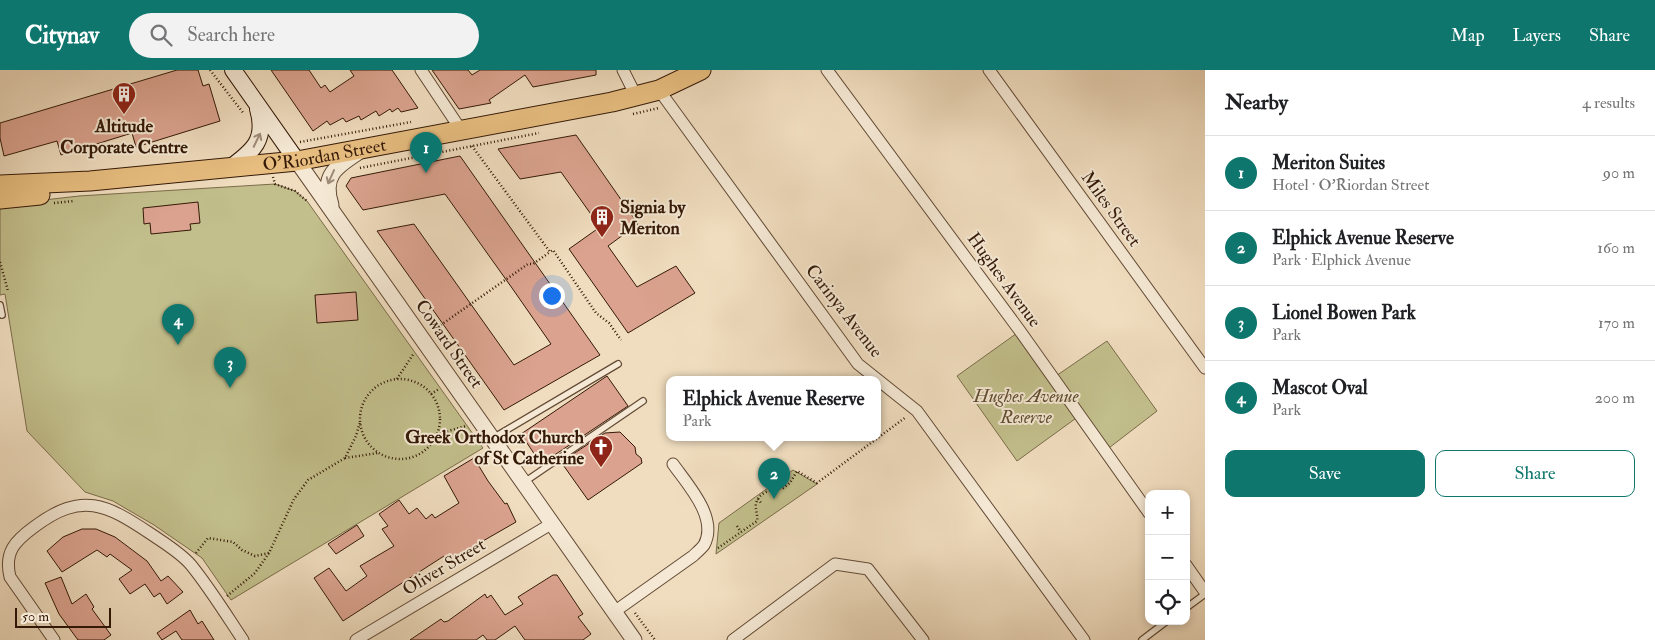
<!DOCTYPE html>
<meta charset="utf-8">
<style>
body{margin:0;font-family:"IM FELL Double Pica",serif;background:#f2f2f2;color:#202124}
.controls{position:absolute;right:15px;bottom:15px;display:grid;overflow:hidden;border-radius:10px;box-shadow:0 2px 8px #0003}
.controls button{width:45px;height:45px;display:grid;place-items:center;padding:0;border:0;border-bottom:1px solid #e0e0e0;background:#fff;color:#202124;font:25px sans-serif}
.scale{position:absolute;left:15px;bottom:12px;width:96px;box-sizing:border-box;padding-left:5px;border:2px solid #341907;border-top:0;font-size:14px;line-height:18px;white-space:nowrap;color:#341907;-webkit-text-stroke:4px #f5e9d5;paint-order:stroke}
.you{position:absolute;left:551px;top:225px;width:18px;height:18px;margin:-12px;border:4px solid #fff;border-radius:50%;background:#1a73e8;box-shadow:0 0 0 8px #1a73e833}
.badge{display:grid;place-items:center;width:32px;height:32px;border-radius:50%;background:#0f766e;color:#fff;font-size:16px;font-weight:700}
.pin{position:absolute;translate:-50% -41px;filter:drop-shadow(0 1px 2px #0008)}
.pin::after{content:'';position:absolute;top:26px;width:18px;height:15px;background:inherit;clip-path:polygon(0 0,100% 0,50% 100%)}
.popup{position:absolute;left:666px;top:306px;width:215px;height:65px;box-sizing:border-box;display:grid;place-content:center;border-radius:10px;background:#fff;filter:drop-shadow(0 1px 4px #0005);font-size:16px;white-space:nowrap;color:#757577}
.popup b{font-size:19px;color:#202124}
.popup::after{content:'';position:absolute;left:50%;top:100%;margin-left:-10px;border:10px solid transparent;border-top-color:#fff}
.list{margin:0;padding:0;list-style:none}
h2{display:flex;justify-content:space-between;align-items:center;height:65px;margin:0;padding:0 20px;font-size:21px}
h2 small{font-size:16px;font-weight:400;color:#757577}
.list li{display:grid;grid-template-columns:32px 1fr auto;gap:15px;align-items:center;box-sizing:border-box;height:75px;padding:0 20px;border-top:1px solid #e0e0e0}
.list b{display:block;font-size:19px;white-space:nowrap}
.list p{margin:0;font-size:16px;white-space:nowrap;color:#757577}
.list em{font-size:16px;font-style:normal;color:#757577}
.actions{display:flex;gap:10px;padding:15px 20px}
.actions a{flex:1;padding:11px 0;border:1px solid #0f766e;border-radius:10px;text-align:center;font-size:18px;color:#0f766e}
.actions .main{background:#0f766e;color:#fff}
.icon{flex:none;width:28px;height:28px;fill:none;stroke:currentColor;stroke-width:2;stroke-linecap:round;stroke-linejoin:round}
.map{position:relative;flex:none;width:1205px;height:570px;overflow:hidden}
header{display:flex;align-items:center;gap:30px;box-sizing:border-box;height:70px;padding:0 25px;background:#0f766e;color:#fff}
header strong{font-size:24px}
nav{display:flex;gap:28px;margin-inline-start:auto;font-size:18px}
.search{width:350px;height:45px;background:#f2f2f2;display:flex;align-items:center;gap:12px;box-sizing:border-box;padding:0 18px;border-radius:28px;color:#757577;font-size:19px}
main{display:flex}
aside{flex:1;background:#fff}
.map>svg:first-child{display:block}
.park{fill:#c2bf8c;stroke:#7b6c4a}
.building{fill:#dba38f;stroke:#341907}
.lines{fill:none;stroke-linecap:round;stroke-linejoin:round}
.service-casing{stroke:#634a35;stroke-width:8}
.minor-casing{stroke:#634a35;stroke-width:13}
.tertiary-casing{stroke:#634a35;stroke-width:17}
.secondary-casing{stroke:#341907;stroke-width:18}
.primary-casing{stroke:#341907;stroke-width:21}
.path{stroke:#341907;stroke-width:2.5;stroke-dasharray:1 2.5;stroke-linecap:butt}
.service{stroke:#f5e9d5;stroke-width:5.5}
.minor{stroke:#f5e9d5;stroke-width:11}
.tertiary{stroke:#f5e9d5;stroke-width:15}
.secondary{stroke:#f5e9d5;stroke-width:16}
.primary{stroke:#e8be80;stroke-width:19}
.oneway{stroke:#9e8b78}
.labels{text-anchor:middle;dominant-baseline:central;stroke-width:4;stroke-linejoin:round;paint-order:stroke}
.poi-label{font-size:18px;font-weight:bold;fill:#341907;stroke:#f5e9d5}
.street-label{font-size:18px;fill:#341907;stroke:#f5e9d5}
.park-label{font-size:18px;font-style:italic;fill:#5f4b2f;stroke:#f5e9d5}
</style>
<header>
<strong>Citynav</strong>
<div class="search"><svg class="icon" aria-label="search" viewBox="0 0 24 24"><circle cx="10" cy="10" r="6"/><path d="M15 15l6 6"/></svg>Search here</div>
<nav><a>Map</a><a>Layers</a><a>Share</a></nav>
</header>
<main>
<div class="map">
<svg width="1205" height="570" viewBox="0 0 1205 570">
<rect width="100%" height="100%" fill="#f0ddbf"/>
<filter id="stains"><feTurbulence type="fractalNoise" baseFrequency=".004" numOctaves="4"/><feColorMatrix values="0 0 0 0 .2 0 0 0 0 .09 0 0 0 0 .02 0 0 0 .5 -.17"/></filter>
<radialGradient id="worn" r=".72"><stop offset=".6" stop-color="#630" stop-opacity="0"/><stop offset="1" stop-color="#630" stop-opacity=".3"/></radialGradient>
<g class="park">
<path d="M275,114L295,121L307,131L483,378L231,530L202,488L154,455L113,431L85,422L27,361L5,224L0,225V135L79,126Z"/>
<path d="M1020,261L1053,308L1107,271L1157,341L1105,381L1079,346L1017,391L957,306Z"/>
<path d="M793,400L817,414L716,484L719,453Z"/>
</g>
<g class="building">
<path d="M177,0H198L203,16L209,14L220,51L136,77L132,63L61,85L57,71L4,86L0,68V53Z"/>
<path d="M271,0H309L321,18L325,15L330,22L354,6L350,0H392L418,38L401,42L398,38L392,42L390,39L379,46L376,41L361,50L359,46L346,52L343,48L330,55L327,51L313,61Z"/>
<path d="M432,0H468L472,5L480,0H596V5L533,17L525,5L489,30L491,33L459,39Z"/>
<path d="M576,65L638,154L608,176L637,217L676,196L695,223L628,263L569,179L600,157L561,102L520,109L498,79Z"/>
<path d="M460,86L600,285L504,340L377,161L414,154L514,295L551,274L512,218L445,124L363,140L346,116L351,108Z"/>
<path d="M198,132L200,153L190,154L191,160L151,164L150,153L144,154L143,138Z"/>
<path d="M356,222L358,250L317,253L315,225Z"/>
<path d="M607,306L628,336L541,394L521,364Z"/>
<path d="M620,362L635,377L636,384L641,388L642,393L588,430L561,392L605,363Z"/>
<path d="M474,388L488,411L505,434L507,433L516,452L476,475L479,478L467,486L465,482L450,494L444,486L343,551L314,508L329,498L346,521L367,506L360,496L394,476L382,459L388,456L379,444L399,430L409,444L417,438L426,449L432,444L435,448L459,433L444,406Z"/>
<path d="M357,455L364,466L336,484L328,474Z"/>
<path d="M82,459H96L115,467L147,491L161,511L168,506L183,522L167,534L160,523L154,527L145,514L130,524L119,509L132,500L110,484L107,487L97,480L62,502L47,481L63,467Z"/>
<path d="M553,505H557L583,544L578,547L591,564L583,570H525L515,556L495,570H487L483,565L476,570H410L441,549L444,552L448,551L485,524L487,528L491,525L505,545L523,534L518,527Z"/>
<path d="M61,507L72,534L86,524L94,537L92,539L111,565L104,570H78L59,544L45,513Z"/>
<path d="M190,540L198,554L202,551L214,570H182L176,561L162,570L157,563Z"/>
</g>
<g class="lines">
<g class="service-casing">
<g id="service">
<path d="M0,235L2,245"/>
<path d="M493,368L618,294"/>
<path d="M523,413L643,331"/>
<path d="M1186,538L1205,524"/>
<path d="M1142,570L1167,551"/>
</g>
</g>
<g class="minor-casing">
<g id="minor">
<path d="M421,0L461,60"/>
<path d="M623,0L636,26"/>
<path d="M827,0L1020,261L1149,443"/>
<path d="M989,0L1205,298"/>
<path d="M659,20L858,294L917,341L1084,570"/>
<path d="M1186,495L1205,522"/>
<path d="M614,542L693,486C696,483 701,479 704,475C719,448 687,414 673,394"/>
<path d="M54,570L10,507C4,482 15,471 34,457C82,421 106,434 151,464C164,473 181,483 191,495C209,517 227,546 243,570"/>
<path d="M356,570L551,454"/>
<path d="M733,570L835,494L868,499L923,570"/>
</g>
</g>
<g class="tertiary-casing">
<g id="tertiary">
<path d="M297,91L634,570"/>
<path d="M331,135C321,105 337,96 360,81"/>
</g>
</g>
<g class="secondary-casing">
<g id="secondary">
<path d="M233,0L297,91"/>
<path d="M230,98C253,81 267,70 258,39"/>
</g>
</g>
<g class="primary-casing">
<g id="primary">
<path id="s1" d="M0,115L90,111L297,91L612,32L659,20L701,0"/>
<path d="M0,129L40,125"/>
</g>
</g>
<g class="path">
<path d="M210,0L244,44"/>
<path d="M633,44L659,38"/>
<path d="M300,72L411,52"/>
<path d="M472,76L550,182L553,180L596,243L609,253L621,270"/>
<path d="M360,98L539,63"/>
<path d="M273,107L275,114L295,121L307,131"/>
<path d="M54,133L74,131"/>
<path d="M0,192L8,221"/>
<path d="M435,259L528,194H533L550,182"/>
<path d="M397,309L414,283"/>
<circle cx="400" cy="349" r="40"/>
<path d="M431,324L439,319"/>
<path d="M437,364L466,356"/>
<path d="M345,388L378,383"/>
<path d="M758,429L761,433"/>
<path d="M737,456L741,462"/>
<path d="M718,478L757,451C758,445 755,439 756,434C758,422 774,418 783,418L790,413L797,401L817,413L906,347"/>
<path d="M196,483L208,468L233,472L242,480L255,486L269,483L294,429L308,410L345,388L356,366L360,352"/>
<path d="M227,526L255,503L269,483"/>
<path d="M635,543L655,570"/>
</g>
<use href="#service" class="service"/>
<use href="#minor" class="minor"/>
<use href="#tertiary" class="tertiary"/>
<use href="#secondary" class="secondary"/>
<use href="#primary" class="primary"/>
</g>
<defs><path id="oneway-shaft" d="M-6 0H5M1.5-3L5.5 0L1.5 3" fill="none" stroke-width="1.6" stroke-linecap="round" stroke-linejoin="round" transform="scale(1.25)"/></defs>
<g class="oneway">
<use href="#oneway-shaft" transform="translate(257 70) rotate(-64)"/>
<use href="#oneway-shaft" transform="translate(331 107) rotate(114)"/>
</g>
<defs>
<g id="building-pin" transform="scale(1.25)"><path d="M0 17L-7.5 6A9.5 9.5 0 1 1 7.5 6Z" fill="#8f2418" stroke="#f5e9d5"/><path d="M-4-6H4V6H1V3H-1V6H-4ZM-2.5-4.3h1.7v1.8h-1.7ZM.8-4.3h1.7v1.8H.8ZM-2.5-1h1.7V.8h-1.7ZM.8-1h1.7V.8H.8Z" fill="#fff"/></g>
<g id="church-pin" transform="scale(1.25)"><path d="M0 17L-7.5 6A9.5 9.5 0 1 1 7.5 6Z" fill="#8f2418" stroke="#f5e9d5"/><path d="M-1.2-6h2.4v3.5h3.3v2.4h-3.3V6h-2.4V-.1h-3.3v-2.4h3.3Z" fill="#fff"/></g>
</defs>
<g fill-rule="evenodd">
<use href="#building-pin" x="124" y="24"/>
<use href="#building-pin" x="602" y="147"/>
<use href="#church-pin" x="601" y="377"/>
</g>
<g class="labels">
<g class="poi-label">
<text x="124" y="56">Altitude<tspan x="124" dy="21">Corporate Centre</tspan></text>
<text x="620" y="137" text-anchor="start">Signia by<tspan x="620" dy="21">Meriton</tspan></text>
<text x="584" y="367" text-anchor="end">Greek Orthodox Church<tspan x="584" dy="21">of St Catherine</tspan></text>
</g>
<g class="street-label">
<text stroke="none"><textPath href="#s1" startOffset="326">O'Riordan Street</textPath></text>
<text transform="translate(1111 139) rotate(54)">Miles Street</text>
<text transform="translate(1004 210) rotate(54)">Hughes Avenue</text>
<text transform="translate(844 241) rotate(52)">Carinya Avenue</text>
<text transform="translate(449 274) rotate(55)">Coward Street</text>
<text transform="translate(444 497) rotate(-31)">Oliver Street</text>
</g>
<g class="park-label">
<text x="1026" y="326">Hughes Avenue<tspan x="1026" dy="21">Reserve</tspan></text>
</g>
</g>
<rect width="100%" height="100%" filter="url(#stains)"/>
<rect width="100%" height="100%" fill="url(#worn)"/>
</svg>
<div class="controls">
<button>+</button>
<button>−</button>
<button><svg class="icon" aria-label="locate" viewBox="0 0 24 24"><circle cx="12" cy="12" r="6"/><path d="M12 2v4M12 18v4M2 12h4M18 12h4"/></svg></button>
</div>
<div class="scale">50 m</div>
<div class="you"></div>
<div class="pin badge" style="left:426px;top:103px">1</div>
<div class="pin badge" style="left:774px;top:429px">2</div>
<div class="popup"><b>Elphick Avenue Reserve</b>Park</div>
<div class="pin badge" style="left:230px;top:318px">3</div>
<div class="pin badge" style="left:178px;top:275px">4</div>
</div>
<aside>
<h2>Nearby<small>4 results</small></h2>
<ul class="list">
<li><span class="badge">1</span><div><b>Meriton Suites</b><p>Hotel · O'Riordan Street</p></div><em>90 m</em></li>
<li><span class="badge">2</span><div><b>Elphick Avenue Reserve</b><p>Park · Elphick Avenue</p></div><em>160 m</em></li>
<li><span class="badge">3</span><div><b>Lionel Bowen Park</b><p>Park</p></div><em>170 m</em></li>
<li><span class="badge">4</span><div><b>Mascot Oval</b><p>Park</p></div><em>200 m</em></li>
</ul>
<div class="actions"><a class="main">Save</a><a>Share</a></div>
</aside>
</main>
